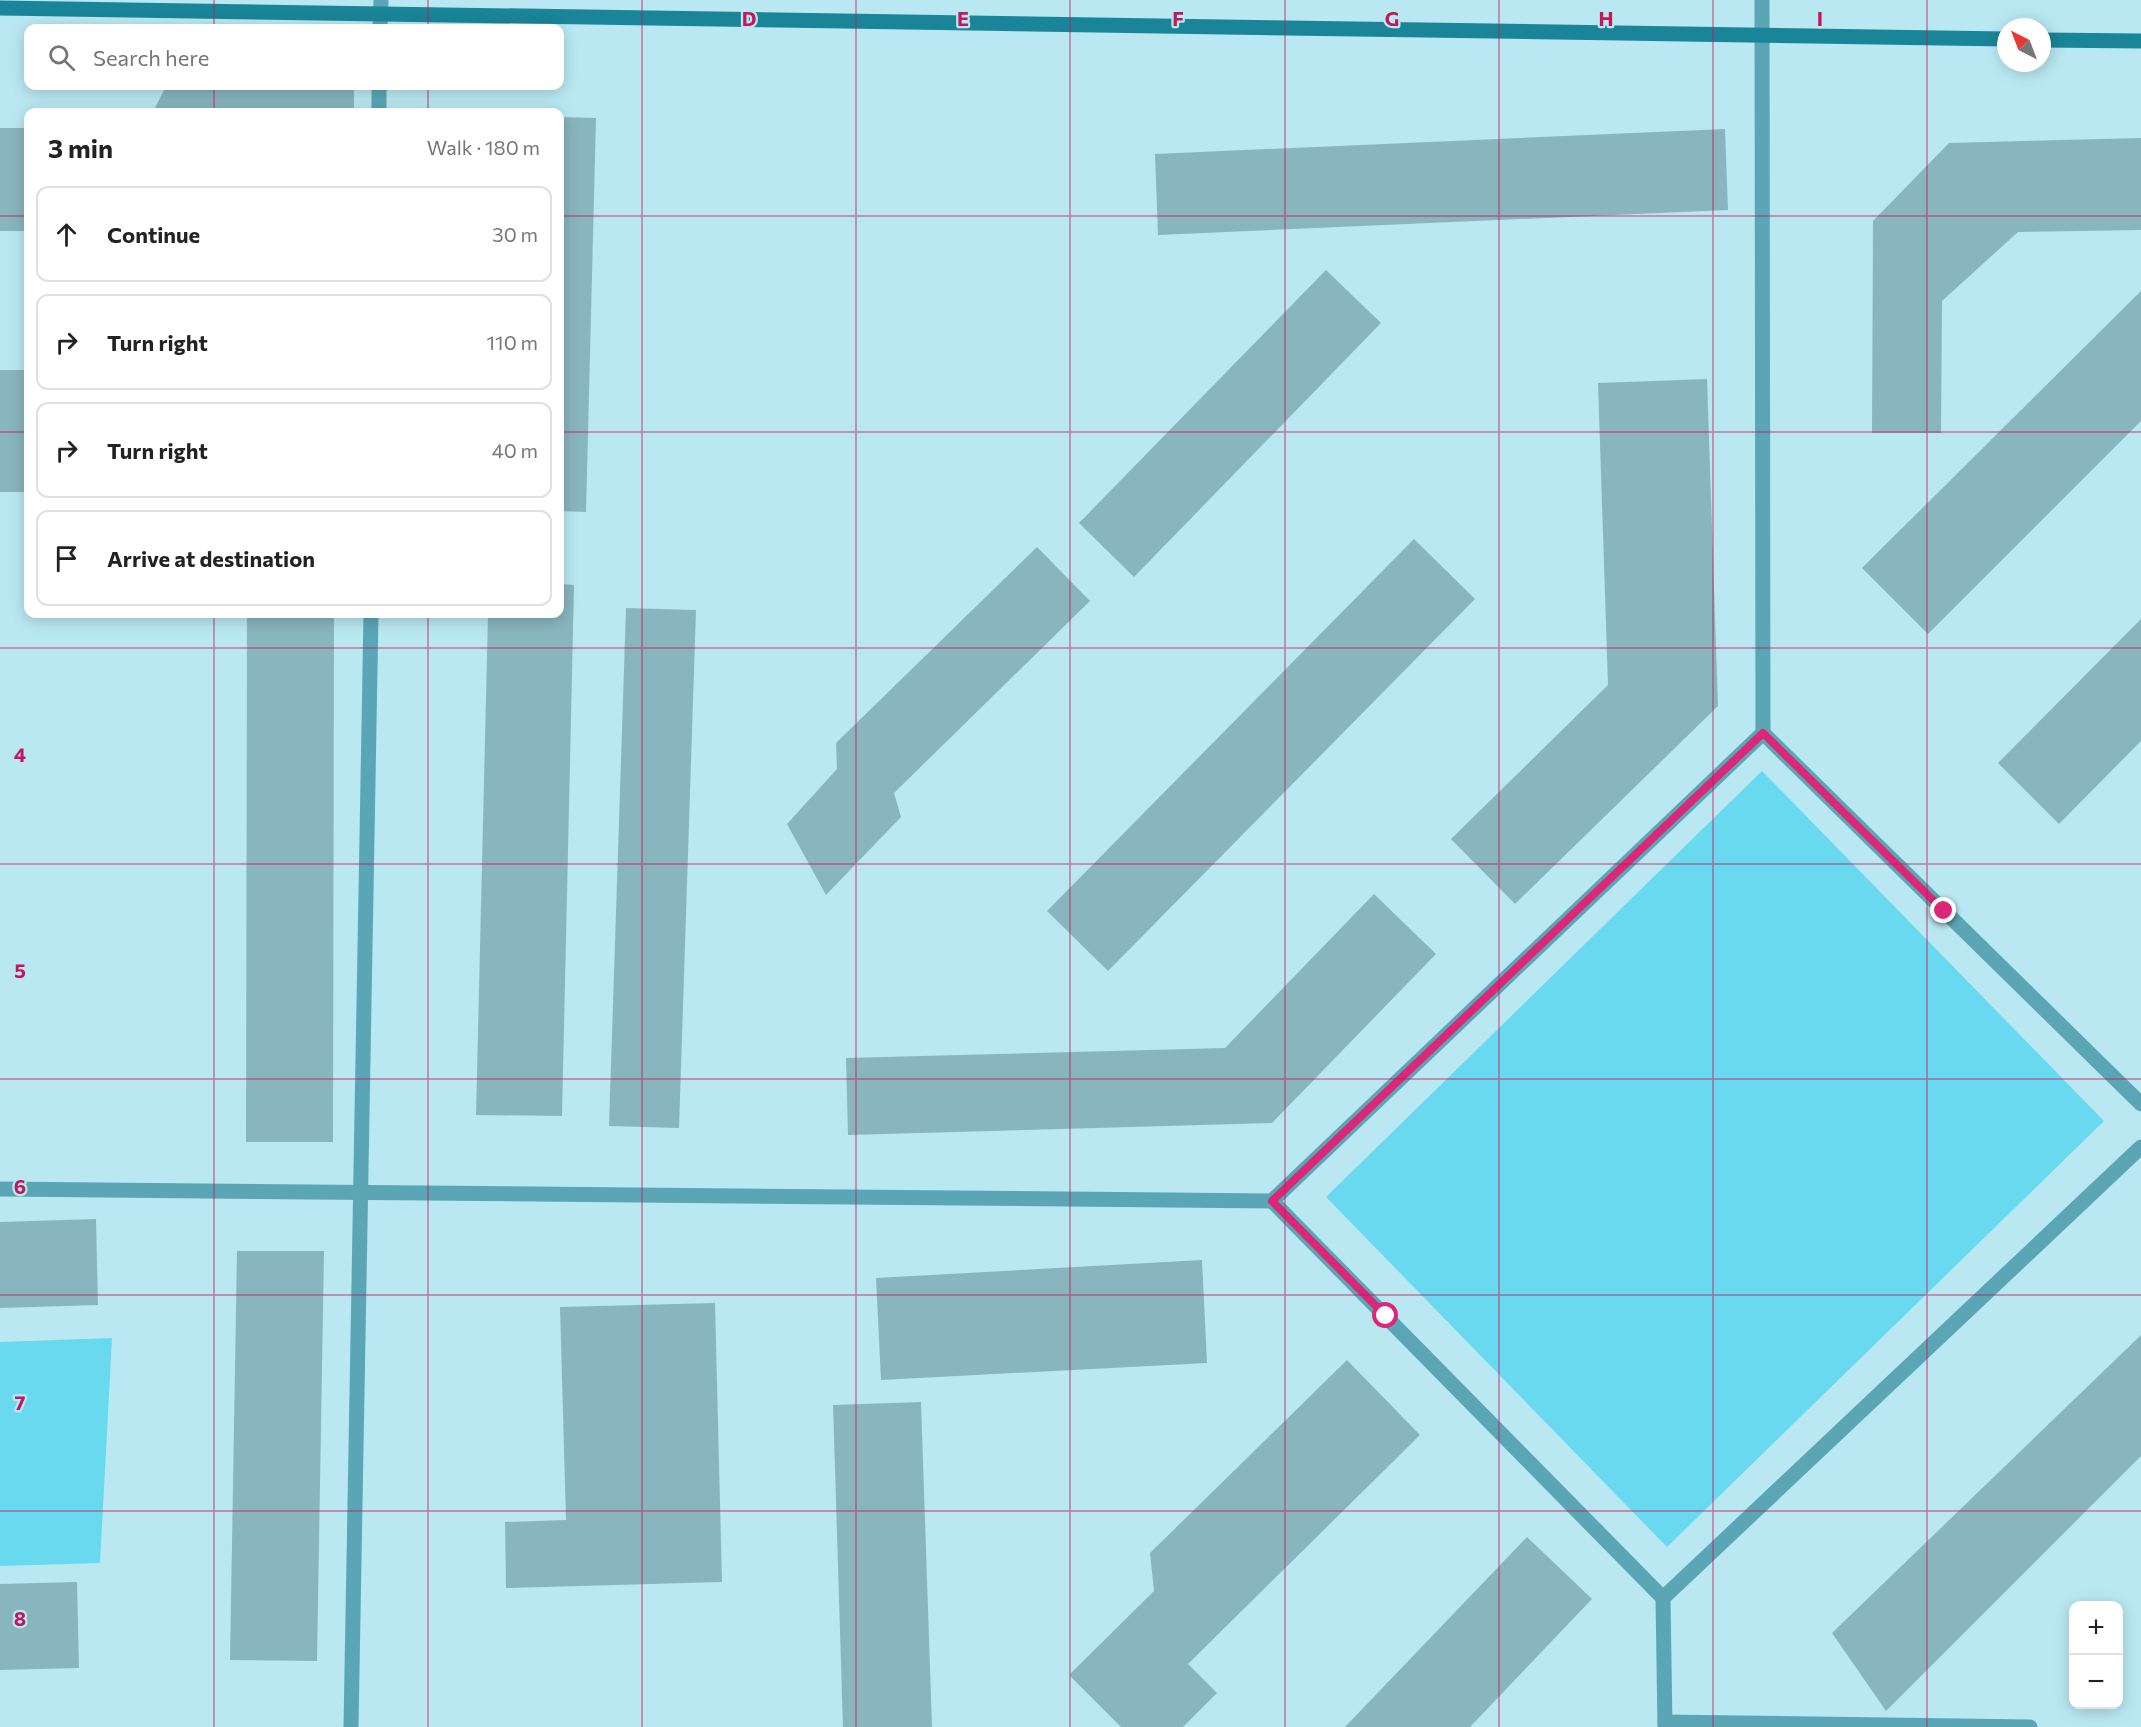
<!DOCTYPE html>
<meta charset="utf-8">
<style>
body{margin:0;font-family:Commissioner,sans-serif;background:#f6f6f6;color:#222}
.controls{position:absolute;right:18px;bottom:18px;display:grid;overflow:hidden;border-radius:12px;box-shadow:0 3px 15px #0003}
.controls button{width:54px;height:54px;display:grid;place-items:center;padding:0;border:0;border-bottom:2px solid #e0e0e0;background:#fff;color:#222;font:30px sans-serif}
.compass{position:absolute;left:1997px;top:18px;width:54px;height:54px;border-radius:50%;background:#fff;box-shadow:0 3px 15px #0003;rotate:318deg}
.stop{position:absolute;width:18px;height:18px;margin:-14px;border:4px solid #db2777;border-radius:50%;background:#fff}
.stop.end{background:#db2777;border-color:#fff;box-shadow:0 2px 6px #0008}
.list{margin:0;padding:0;list-style:none}
h2{display:flex;justify-content:space-between;align-items:center;height:78px;margin:0;padding:0 24px;font-size:26px}
h2 small{font-size:20px;font-weight:400;color:#767676}
.list li{display:grid;grid-template-columns:39px 1fr auto;gap:18px;align-items:center;box-sizing:border-box;height:96px;margin:0 12px 12px;padding:0 12px;border:2px solid #e0e0e0;border-radius:12px}
.list b{display:block;font-size:22px;white-space:nowrap}
.list em{font-size:20px;font-style:normal;color:#767676}
.icon{flex:none;width:33px;height:33px;fill:none;stroke:currentColor;stroke-width:2;stroke-linecap:round;stroke-linejoin:round}
.map{position:relative;flex:none;width:2141px;height:1727px;overflow:hidden}
.search{position:absolute;background:#fff;box-shadow:0 3px 15px #0003;left:24px;top:24px;width:540px;height:66px;display:flex;align-items:center;gap:15px;box-sizing:border-box;padding:0 21px;border-radius:12px;color:#767676;font-size:22px}
.panel{position:absolute;background:#fff;box-shadow:0 3px 15px #0003;left:24px;top:108px;width:540px;height:510px;border-radius:12px}
.map>svg:first-child{display:block}
.green{fill:#69d9f0}
.building{fill:#89b5be}
.lines{fill:none;stroke-linecap:round;stroke-linejoin:round}
.minor{stroke:#5ba6b5;stroke-width:15}
.secondary{stroke:#1a8598;stroke-width:15}
.route{stroke:#db2777;stroke-width:8}
.grid{fill:none;stroke:#c2185b;stroke-width:1.5;stroke-opacity:0.55}
.grid-label{font-size:20px;text-anchor:middle;font-weight:bold;fill:#c2185b;stroke:#bae8f2;stroke-width:4.5;stroke-linejoin:round;paint-order:stroke}
</style>
<div class="map">
<svg width="2141" height="1727" viewBox="0 0 2141 1727">
<rect width="100%" height="100%" fill="#bae8f2"/>
<g class="green">
<path d="M1762,771L2104,1121L1667,1547L1326,1197Z"/>
<path d="M112,1338L100,1563L0,1566V1342Z"/>
</g>
<g class="building">
<path d="M166,86H354V112H153Z"/>
<path d="M560,117L596,118L586,512L560,511Z"/>
<rect x="0" y="128" width="28" height="103"/>
<path d="M1725,129L1728,210L1158,235L1155,154Z"/>
<path d="M2141,138V230L2018,232L1942,301L1941,433H1872L1873,221L1949,143Z"/>
<path d="M1326,270L1381,323L1134,577L1079,523Z"/>
<path d="M2141,291V421L1928,634L1862,568Z"/>
<rect x="0" y="370" width="28" height="122"/>
<path d="M1707,379L1718,706L1515,904L1451,839L1608,685L1598,383Z"/>
<path d="M1414,539L1475,599L1108,971L1047,911Z"/>
<path d="M1037,547L1090,601L894,793L901,817L826,895L787,824L837,769L836,743Z"/>
<path d="M560,584L574,585L562,1116L476,1115L488,614H560Z"/>
<path d="M626,608L696,610L679,1128L609,1126Z"/>
<path d="M247,614H334L333,1142H246Z"/>
<path d="M2141,619V741L2059,824L1998,763Z"/>
<path d="M1374,894L1436,954L1272,1123L848,1135L846,1058L1225,1048Z"/>
<path d="M96,1219L98,1305L0,1308V1222Z"/>
<path d="M237,1251H324L317,1661L230,1660Z"/>
<path d="M1202,1260L1207,1363L881,1380L876,1278Z"/>
<path d="M715,1303L722,1582L506,1588L505,1522L566,1520L560,1307Z"/>
<path d="M2141,1335V1456L1886,1711L1832,1633Z"/>
<path d="M1347,1360L1420,1435L1188,1664L1217,1693L1183,1727H1121L1069,1675L1154,1591L1150,1553Z"/>
<path d="M921,1402L932,1727H843L833,1405Z"/>
<path d="M1527,1537L1592,1599L1470,1727H1345Z"/>
<path d="M77,1582L79,1668L0,1670V1584Z"/>
</g>
<g class="lines">
<g class="minor">
<path d="M1762,0L1763,733"/>
<path d="M380,28L381,0"/>
<path d="M379,112V86"/>
<path d="M0,1189L1272,1201L1763,733L2141,1104"/>
<path d="M1272,1201L1663,1598L2141,1147"/>
<path d="M1663,1598L1665,1727"/>
<path d="M1665,1722L2030,1727"/>
<path d="M351,1727L371,614"/>
</g>
<g class="secondary">
<path d="M0,8L2006,39"/>
<path d="M2042,40L2141,41"/>
</g>
</g>
<g class="lines">
<path class="route" d="M1386,1316L1272,1201L1763,733L1944,911"/>
</g>
<path class="grid" d="M214,0V28M428,0V28M642,0V1727M856,0V1727M1070,0V1727M1285,0V1727M1499,0V1727M1713,0V1727M1927,0V1727M214,86V112M428,86V112M0,216H28M560,216H2141M0,432H28M560,432H2141M214,614V1727M428,614V1727M0,648H2141M0,864H2141M0,1079H2141M0,1295H2141M0,1511H2141"/>
<g class="grid-label">
<text x="749" y="26">D</text>
<text x="963" y="26">E</text>
<text x="1178" y="26">F</text>
<text x="1392" y="26">G</text>
<text x="1606" y="26">H</text>
<text x="1820" y="26">I</text>
<text x="20" y="762">4</text>
<text x="20" y="978">5</text>
<text x="20" y="1194">6</text>
<text x="20" y="1410">7</text>
<text x="20" y="1626">8</text>
</g>
</svg>
<div class="controls">
<button>+</button>
<button>−</button>
</div>
<svg class="compass" viewBox="-18 -18 36 36"><path d="M0-13l5 13h-10z" fill="#e53935"/><path d="M0 13l5-13h-10z" fill="#767676"/></svg>
<div class="stop" style="left:1386px;top:1316px"></div>
<div class="stop end" style="left:1944px;top:911px"></div>
<div class="search"><svg class="icon" aria-label="search" viewBox="0 0 24 24"><circle cx="10" cy="10" r="6"/><path d="M15 15l6 6"/></svg>Search here</div>
<section class="panel">
<h2>3 min<small>Walk · 180 m</small></h2>
<ul class="list">
<li><svg class="icon" aria-label="ahead" viewBox="0 0 24 24"><path d="M12 20V5M6 11l6-6 6 6"/></svg><div><b>Continue</b></div><em>30 m</em></li>
<li><svg class="icon" aria-label="right" viewBox="0 0 24 24"><path d="M7 20v-9h11M14 6l5 5-5 5"/></svg><div><b>Turn right</b></div><em>110 m</em></li>
<li><svg class="icon" aria-label="right" viewBox="0 0 24 24"><path d="M7 20v-9h11M14 6l5 5-5 5"/></svg><div><b>Turn right</b></div><em>40 m</em></li>
<li><svg class="icon" aria-label="arrive" viewBox="0 0 24 24"><path d="M6 21V4h12l-3 4 3 4H6"/></svg><div><b>Arrive at destination</b></div></li>
</ul>
</section>
</div>
